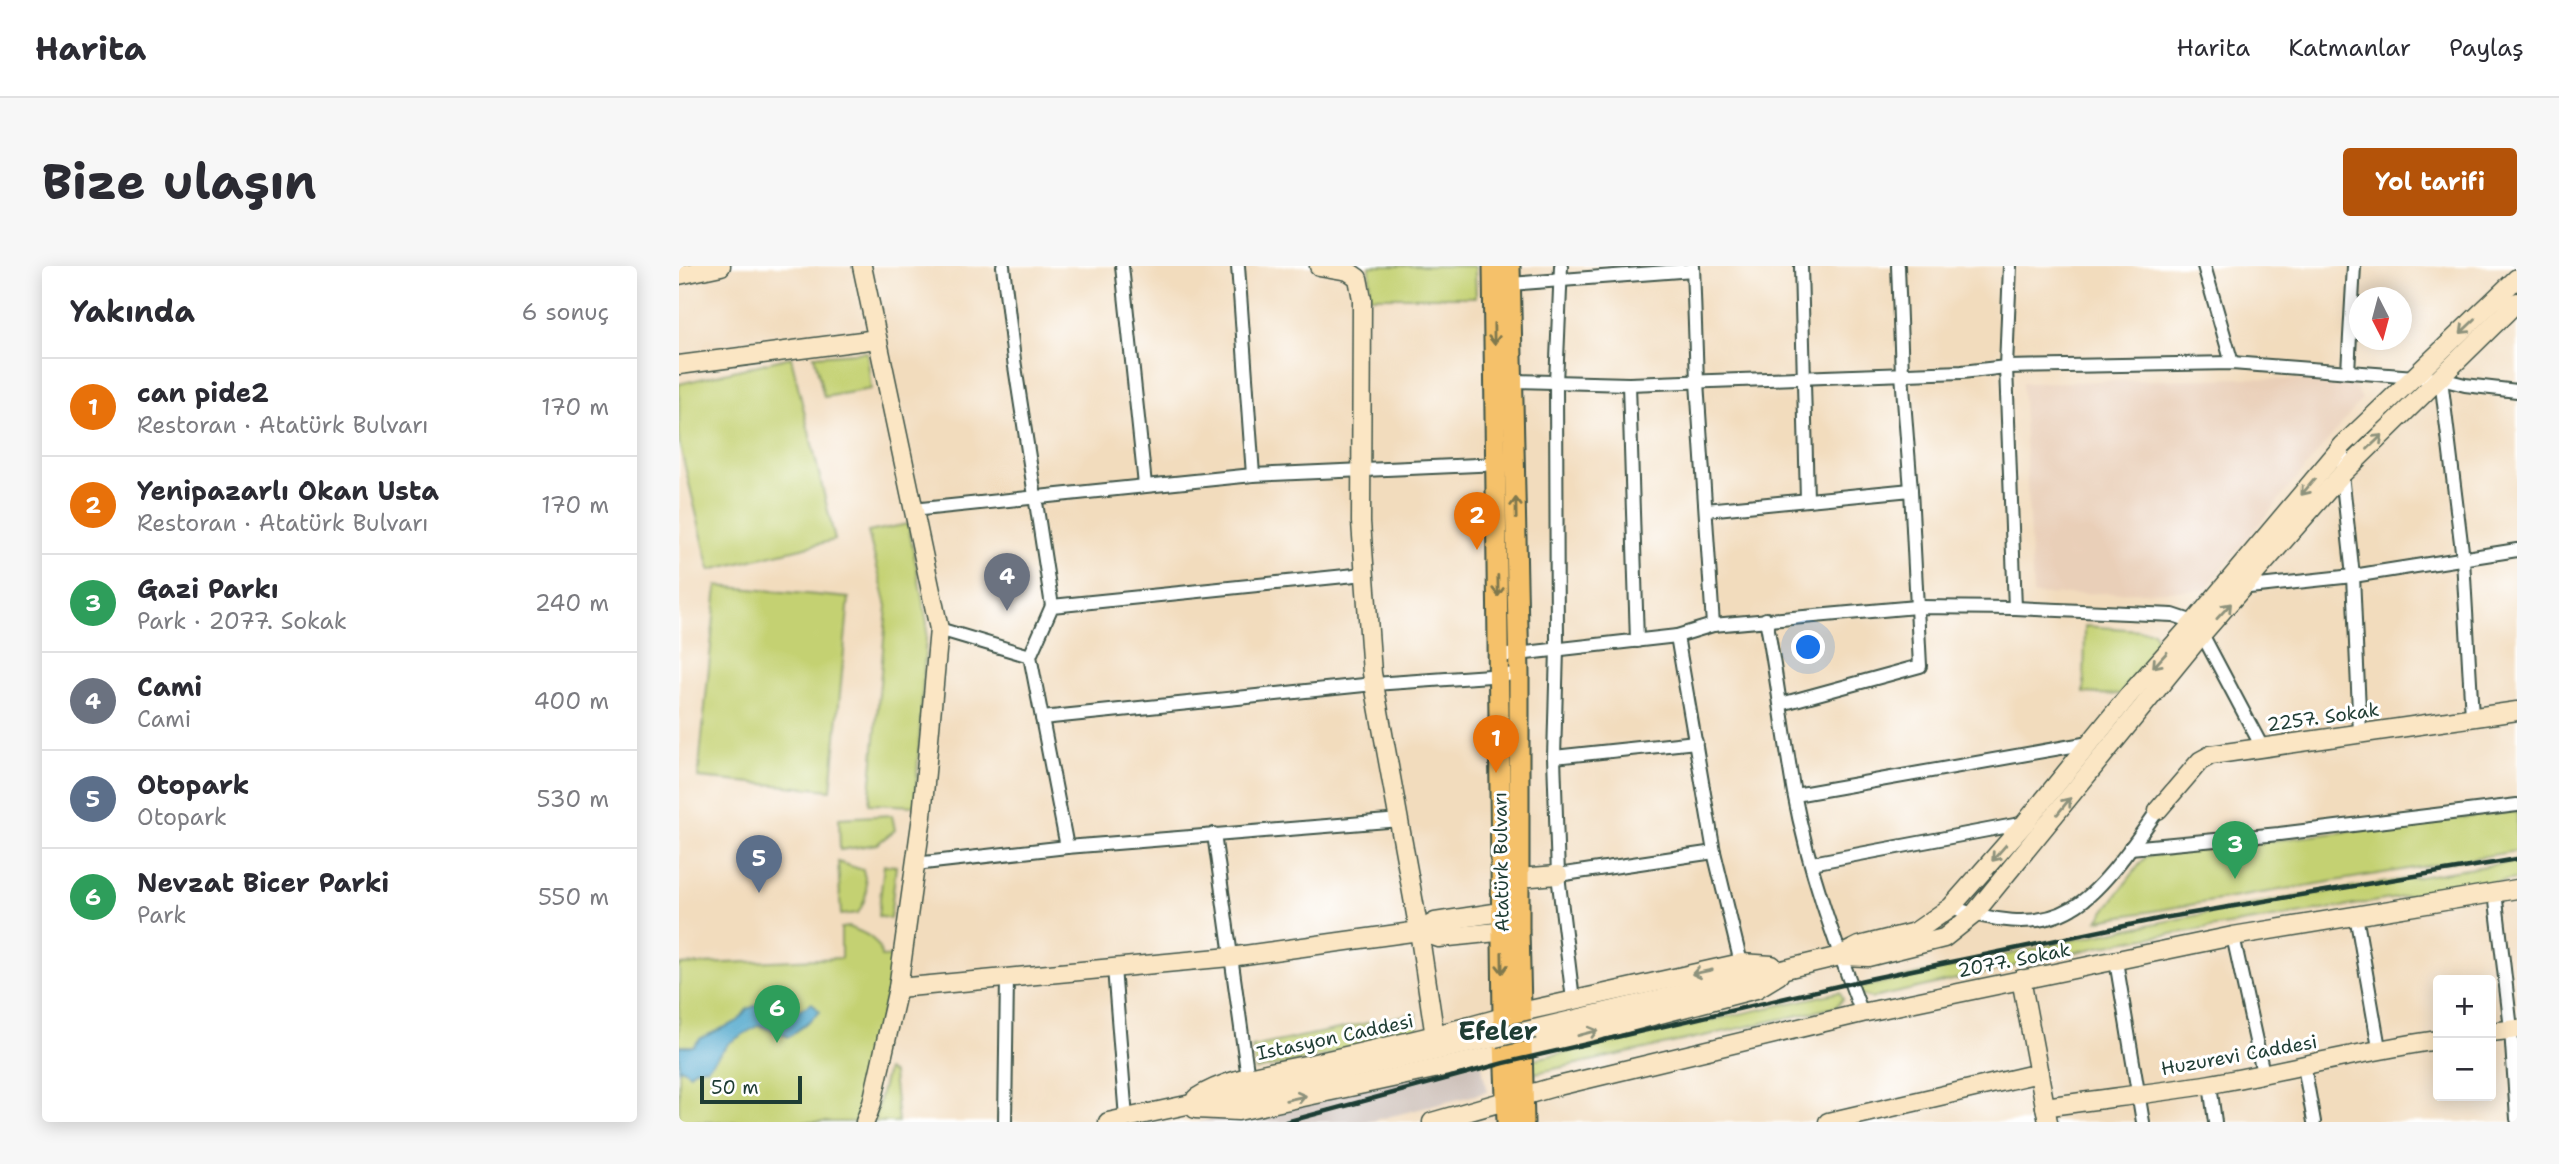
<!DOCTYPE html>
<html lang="tr">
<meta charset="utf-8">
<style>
body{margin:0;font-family:"Shantell Sans",sans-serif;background:#f7f7f7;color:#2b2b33}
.controls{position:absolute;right:21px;bottom:21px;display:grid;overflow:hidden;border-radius:7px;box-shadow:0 4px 18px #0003}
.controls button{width:63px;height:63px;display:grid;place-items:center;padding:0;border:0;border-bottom:2px solid #e1e1e2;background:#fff;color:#2b2b33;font:35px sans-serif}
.compass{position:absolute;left:1670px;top:21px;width:63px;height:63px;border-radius:50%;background:#fff;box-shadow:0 4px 18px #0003;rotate:174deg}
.scale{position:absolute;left:21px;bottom:18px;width:102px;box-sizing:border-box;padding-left:7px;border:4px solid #1f3d34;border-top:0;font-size:19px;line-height:24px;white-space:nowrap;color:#1f3d34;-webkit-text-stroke:5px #fff;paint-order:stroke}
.you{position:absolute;left:1130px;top:382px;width:24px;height:24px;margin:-18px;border:5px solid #fff;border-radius:50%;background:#1a73e8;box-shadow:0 0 0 10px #1a73e833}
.badge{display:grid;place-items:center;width:46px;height:46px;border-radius:50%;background:#b45309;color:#fff;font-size:23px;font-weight:700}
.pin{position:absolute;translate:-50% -58px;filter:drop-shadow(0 2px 4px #0008)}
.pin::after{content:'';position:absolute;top:37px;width:24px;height:21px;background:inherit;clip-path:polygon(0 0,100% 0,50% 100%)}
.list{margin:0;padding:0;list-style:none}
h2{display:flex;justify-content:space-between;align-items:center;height:91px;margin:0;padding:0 28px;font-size:30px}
h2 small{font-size:23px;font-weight:400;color:#7c7c81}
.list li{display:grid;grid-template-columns:46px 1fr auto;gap:21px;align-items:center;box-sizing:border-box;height:98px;padding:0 28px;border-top:2px solid #e1e1e2}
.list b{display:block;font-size:26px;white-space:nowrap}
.list p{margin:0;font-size:23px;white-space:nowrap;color:#7c7c81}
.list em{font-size:23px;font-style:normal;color:#7c7c81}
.map{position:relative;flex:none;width:1838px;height:856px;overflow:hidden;border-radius:7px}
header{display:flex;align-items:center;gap:42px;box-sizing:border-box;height:98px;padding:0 35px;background:#fff;border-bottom:2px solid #e1e1e2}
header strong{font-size:33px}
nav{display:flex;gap:38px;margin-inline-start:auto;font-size:24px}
.intro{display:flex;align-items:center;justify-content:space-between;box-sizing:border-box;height:168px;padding:0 42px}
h1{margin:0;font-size:49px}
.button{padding:18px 32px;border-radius:7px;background:#b45309;color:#fff;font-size:24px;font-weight:700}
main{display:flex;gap:42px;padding:0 42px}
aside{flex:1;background:#fff;border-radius:7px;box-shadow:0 4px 18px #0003}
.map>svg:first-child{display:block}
.built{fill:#e9cfb8}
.industrial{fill:#cec1ba}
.green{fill:#c4d172;stroke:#728753;stroke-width:2}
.water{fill:#4ea6cb;stroke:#367280;stroke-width:2}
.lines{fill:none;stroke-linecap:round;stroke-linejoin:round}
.street-casing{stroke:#3f5549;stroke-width:16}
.secondary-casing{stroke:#3f5549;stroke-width:21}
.primary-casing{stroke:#3f5549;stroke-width:23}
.street{stroke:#fff;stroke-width:12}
.secondary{stroke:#fbe6c4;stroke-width:18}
.primary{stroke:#f5c16b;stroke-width:19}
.rail{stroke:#1f3d34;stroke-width:4.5}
.secondary-bridge-casing{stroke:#3f5549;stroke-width:21;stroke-linecap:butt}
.secondary-bridge{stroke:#fbe6c4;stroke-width:18}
.oneway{stroke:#8d927c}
.oneway2{stroke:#7f784d}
.labels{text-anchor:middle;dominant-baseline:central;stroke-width:6;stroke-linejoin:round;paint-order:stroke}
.street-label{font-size:19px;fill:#1f3d34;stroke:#fff}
.district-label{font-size:26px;font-weight:bold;fill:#1f3d34;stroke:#fff}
</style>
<header>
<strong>Harita</strong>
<nav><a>Harita</a><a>Katmanlar</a><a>Paylaş</a></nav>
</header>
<div class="intro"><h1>Bize ulaşın</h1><a class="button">Yol tarifi</a></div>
<main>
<aside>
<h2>Yakında<small>6 sonuç</small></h2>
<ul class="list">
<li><span class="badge" style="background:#e8710a">1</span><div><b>can pide2</b><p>Restoran · Atatürk Bulvarı</p></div><em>170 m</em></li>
<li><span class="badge" style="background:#e8710a">2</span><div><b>Yenipazarlı Okan Usta</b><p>Restoran · Atatürk Bulvarı</p></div><em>170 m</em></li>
<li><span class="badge" style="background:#2e9e5b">3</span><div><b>Gazi Parkı</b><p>Park · 2077. Sokak</p></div><em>240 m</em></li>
<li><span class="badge" style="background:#6b7280">4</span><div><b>Cami</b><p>Cami</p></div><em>400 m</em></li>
<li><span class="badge" style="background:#5c6f8a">5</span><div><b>Otopark</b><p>Otopark</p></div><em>530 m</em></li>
<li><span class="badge" style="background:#2e9e5b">6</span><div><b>Nevzat Bicer Parki</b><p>Park</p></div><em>550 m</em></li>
</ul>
</aside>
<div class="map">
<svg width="1838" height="856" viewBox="0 0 1838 856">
<rect width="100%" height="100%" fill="#fff"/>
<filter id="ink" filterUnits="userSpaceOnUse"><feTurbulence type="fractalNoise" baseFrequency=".0143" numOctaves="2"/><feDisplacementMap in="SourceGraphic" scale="14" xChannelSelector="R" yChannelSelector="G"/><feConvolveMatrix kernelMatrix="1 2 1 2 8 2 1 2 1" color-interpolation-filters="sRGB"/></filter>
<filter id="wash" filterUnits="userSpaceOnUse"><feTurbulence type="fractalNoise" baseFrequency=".00686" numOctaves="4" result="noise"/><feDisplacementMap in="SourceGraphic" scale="28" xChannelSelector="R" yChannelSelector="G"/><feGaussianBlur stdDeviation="1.57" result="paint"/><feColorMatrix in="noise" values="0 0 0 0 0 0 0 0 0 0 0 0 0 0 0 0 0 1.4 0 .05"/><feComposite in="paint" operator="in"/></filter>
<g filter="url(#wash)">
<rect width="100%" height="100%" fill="#f2dcbd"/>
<path class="built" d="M1567,112L1673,116L1683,133L1526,324L1354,329L1343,117Z"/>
<path class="industrial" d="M802,795L808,826L689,856H518Z"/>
<g class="green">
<path d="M691,0H796L797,31H690Z"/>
<path d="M188,86L192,123L145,131L135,90Z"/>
<path d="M112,91L156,274L31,304L0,176V118Z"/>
<path d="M229,258L248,357L236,540L190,538L208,340L189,266Z"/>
<path d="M38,320L170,332L152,524L19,512Z"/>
<path d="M1406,360L1474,365L1481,380C1477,392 1455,421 1443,427C1433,431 1416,427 1405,427Z"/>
<path d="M1838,545V585L1419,654L1467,590Z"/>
<path d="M213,549L216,564L198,578L161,584L160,552Z"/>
<path d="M1838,595V613L1442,676L1194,732L1176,727L1175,723L1417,669L1592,635Z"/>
<path d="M159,596L184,604C189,622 189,631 179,647L162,649Z"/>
<path d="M205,599L217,600L211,653L199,650Z"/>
<path d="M169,661C184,666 202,673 202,691L217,690L177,856H0V699L162,692V662Z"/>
<path d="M1161,726L1164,733L1157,741L852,808L851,794Z"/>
<path d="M737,747L740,770L577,804L573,781Z"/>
<path d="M208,804L214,808L219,856H196V850Z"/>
</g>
<path class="water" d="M83,737C105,749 111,750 133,737L141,746L110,771L80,759L50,777L28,802L24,801L20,804L17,802L11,808L2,802L0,804V780H14L22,772L59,755L68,743Z"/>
</g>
<g filter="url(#ink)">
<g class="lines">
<g class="street-casing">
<g id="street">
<path d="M324,0L335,94L373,340"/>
<path d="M443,0L466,219"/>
<path d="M559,0L574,209"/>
<path d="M882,0L877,117L878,383L875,491L879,609L894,734"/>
<path d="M1014,0L1018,116L1034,359"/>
<path d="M1122,0L1128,233"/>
<path d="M1331,0L1327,101L1336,342"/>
<path d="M1525,0L1553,97"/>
<path d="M831,18L1014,4"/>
<path d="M1669,105L1675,0"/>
<path d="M1762,113L1786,119L1838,125"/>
<path d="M833,115L950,118L1283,106L1327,101L1553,97L1762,113L1784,293L1793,451"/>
<path d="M950,118L958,375"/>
<path d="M1664,179L1663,208L1674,310L1681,467"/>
<path d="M233,244L574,209L821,198"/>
<path d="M1027,244L1232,224"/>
<path d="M1561,322L1674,310L1838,284"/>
<path d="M1087,353C1098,411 1105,470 1115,527C1129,602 1156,677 1183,747"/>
<path d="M260,363L351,390L388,581"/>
<path d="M998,370L1035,586L1062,697"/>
<path d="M351,390L373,340L686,308"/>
<path d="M820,390L998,370L1034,359L1237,341L1336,342L1494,349L1515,356L1523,368L1583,481"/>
<path d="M1102,438L1241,400L1232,224L1223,108L1219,0"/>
<path d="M363,452L695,418L840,408"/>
<path d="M875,491L1017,476"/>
<path d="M1116,529L1410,477"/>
<path d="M535,568L569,812"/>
<path d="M1451,582L1600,568L1838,539"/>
<path d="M1133,597L1346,557"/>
<path d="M236,598L388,581L721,554"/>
<path d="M879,609L1035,586"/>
<path d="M1816,626L1832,763L1838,853"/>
<path d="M1272,641C1310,654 1356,664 1393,642C1424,625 1458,573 1479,544"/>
<path d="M1677,649L1700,782"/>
<path d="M1554,670L1584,807"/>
<path d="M1437,695L1464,856"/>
<path d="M435,702L447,852"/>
<path d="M1625,800L1635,856"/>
<path d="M1531,818L1536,856"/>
<path d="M326,856L328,712"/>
</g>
</g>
<g class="secondary-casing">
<g id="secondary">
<path d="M183,0L260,363L243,550L219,722L193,837L186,856"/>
<path d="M640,0L669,5L679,12L683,33L682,256L693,407L740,665L756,771"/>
<path d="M0,9L42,0"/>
<path d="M0,99L198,73"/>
<path d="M1479,544L1521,495L1532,489L1838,445"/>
<path d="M839,612L879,609"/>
<path d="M740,665L760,672L837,664"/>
<path d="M1164,688L1180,680L1236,666L1272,641L1346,557L1450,429L1515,356L1664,179L1838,12"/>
<path d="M1342,713L1369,856"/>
<path d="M219,722L551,691L740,665L756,656L835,644"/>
<path d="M842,746L1062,697L1093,699"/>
<path d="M855,763L1161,690L1189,691L1265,672L1294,649L1523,368L1663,208L1838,36"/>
<path d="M1812,766L1838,763"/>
<path d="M843,784L1077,723L1100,709"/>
<path d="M517,832C551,810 597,806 636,797C699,783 762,769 824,751"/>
<path d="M1366,841C1421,833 1477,827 1532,818C1608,804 1683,785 1759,774"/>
<path d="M516,843L559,845L825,788"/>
<path d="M429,856L816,772"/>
<path d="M753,856L875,821L1183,747L1554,670L1838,623"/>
<path d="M1149,856L1360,807"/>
</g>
</g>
<g class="primary-casing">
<g id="primary">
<path d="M814,0L824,751L828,856"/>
<path d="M831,0L840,408V664L845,856"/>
</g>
</g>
<use href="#street" class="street"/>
<use href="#secondary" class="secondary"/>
<use href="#primary" class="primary"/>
<path class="rail" d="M607,856L825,797L1185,714L1484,652L1838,593"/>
<g class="secondary-bridge-casing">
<path id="secondary-bridge" d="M816,772L855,763"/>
</g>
<use href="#secondary-bridge" class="secondary-bridge"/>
</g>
<defs><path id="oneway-shaft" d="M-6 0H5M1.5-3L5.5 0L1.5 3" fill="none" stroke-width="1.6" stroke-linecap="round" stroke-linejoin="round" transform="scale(1.75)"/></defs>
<g class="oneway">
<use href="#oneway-shaft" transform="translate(1789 60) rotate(136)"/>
<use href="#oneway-shaft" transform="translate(1696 176) rotate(-44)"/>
<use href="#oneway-shaft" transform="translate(1629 221) rotate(130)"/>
<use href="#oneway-shaft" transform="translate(1545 345) rotate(-47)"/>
<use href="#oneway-shaft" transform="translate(1481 394) rotate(132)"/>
<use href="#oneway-shaft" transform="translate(1385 540) rotate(-51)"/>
<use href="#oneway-shaft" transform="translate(1320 587) rotate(131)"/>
<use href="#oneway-shaft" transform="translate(1023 706) rotate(168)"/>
<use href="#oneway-shaft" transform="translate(909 767) rotate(-15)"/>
<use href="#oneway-shaft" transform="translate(617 832) rotate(-13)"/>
</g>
<g class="oneway2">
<use href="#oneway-shaft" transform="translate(815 68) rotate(89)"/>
<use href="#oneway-shaft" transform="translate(837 242) rotate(-91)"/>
<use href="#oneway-shaft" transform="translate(819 320) rotate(89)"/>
<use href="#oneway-shaft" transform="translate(823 697) rotate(89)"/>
</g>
</g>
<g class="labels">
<g class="street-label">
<text transform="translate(1644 451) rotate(-8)">2257. Sokak</text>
<text transform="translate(822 596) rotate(-91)">Atatürk Bulvarı</text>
<text transform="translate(1335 694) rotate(-11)">2077. Sokak</text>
<text transform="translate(656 771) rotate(-12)">Istasyon Caddesi</text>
<text transform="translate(1560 789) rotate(-10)">Huzurevi Caddesi</text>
</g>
<g class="district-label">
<text x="819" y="764">Efeler</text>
</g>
</g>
</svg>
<div class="controls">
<button>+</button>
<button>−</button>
</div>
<svg class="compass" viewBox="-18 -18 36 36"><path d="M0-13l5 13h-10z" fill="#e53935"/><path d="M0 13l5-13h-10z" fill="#7c7c81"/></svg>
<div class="scale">50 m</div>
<div class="you"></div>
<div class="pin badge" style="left:817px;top:507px;background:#e8710a">1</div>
<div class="pin badge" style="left:798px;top:284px;background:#e8710a">2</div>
<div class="pin badge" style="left:1556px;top:613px;background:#2e9e5b">3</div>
<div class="pin badge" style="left:328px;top:345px;background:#6b7280">4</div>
<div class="pin badge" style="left:80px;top:627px;background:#5c6f8a">5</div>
<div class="pin badge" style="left:98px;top:777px;background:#2e9e5b">6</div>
</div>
</main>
